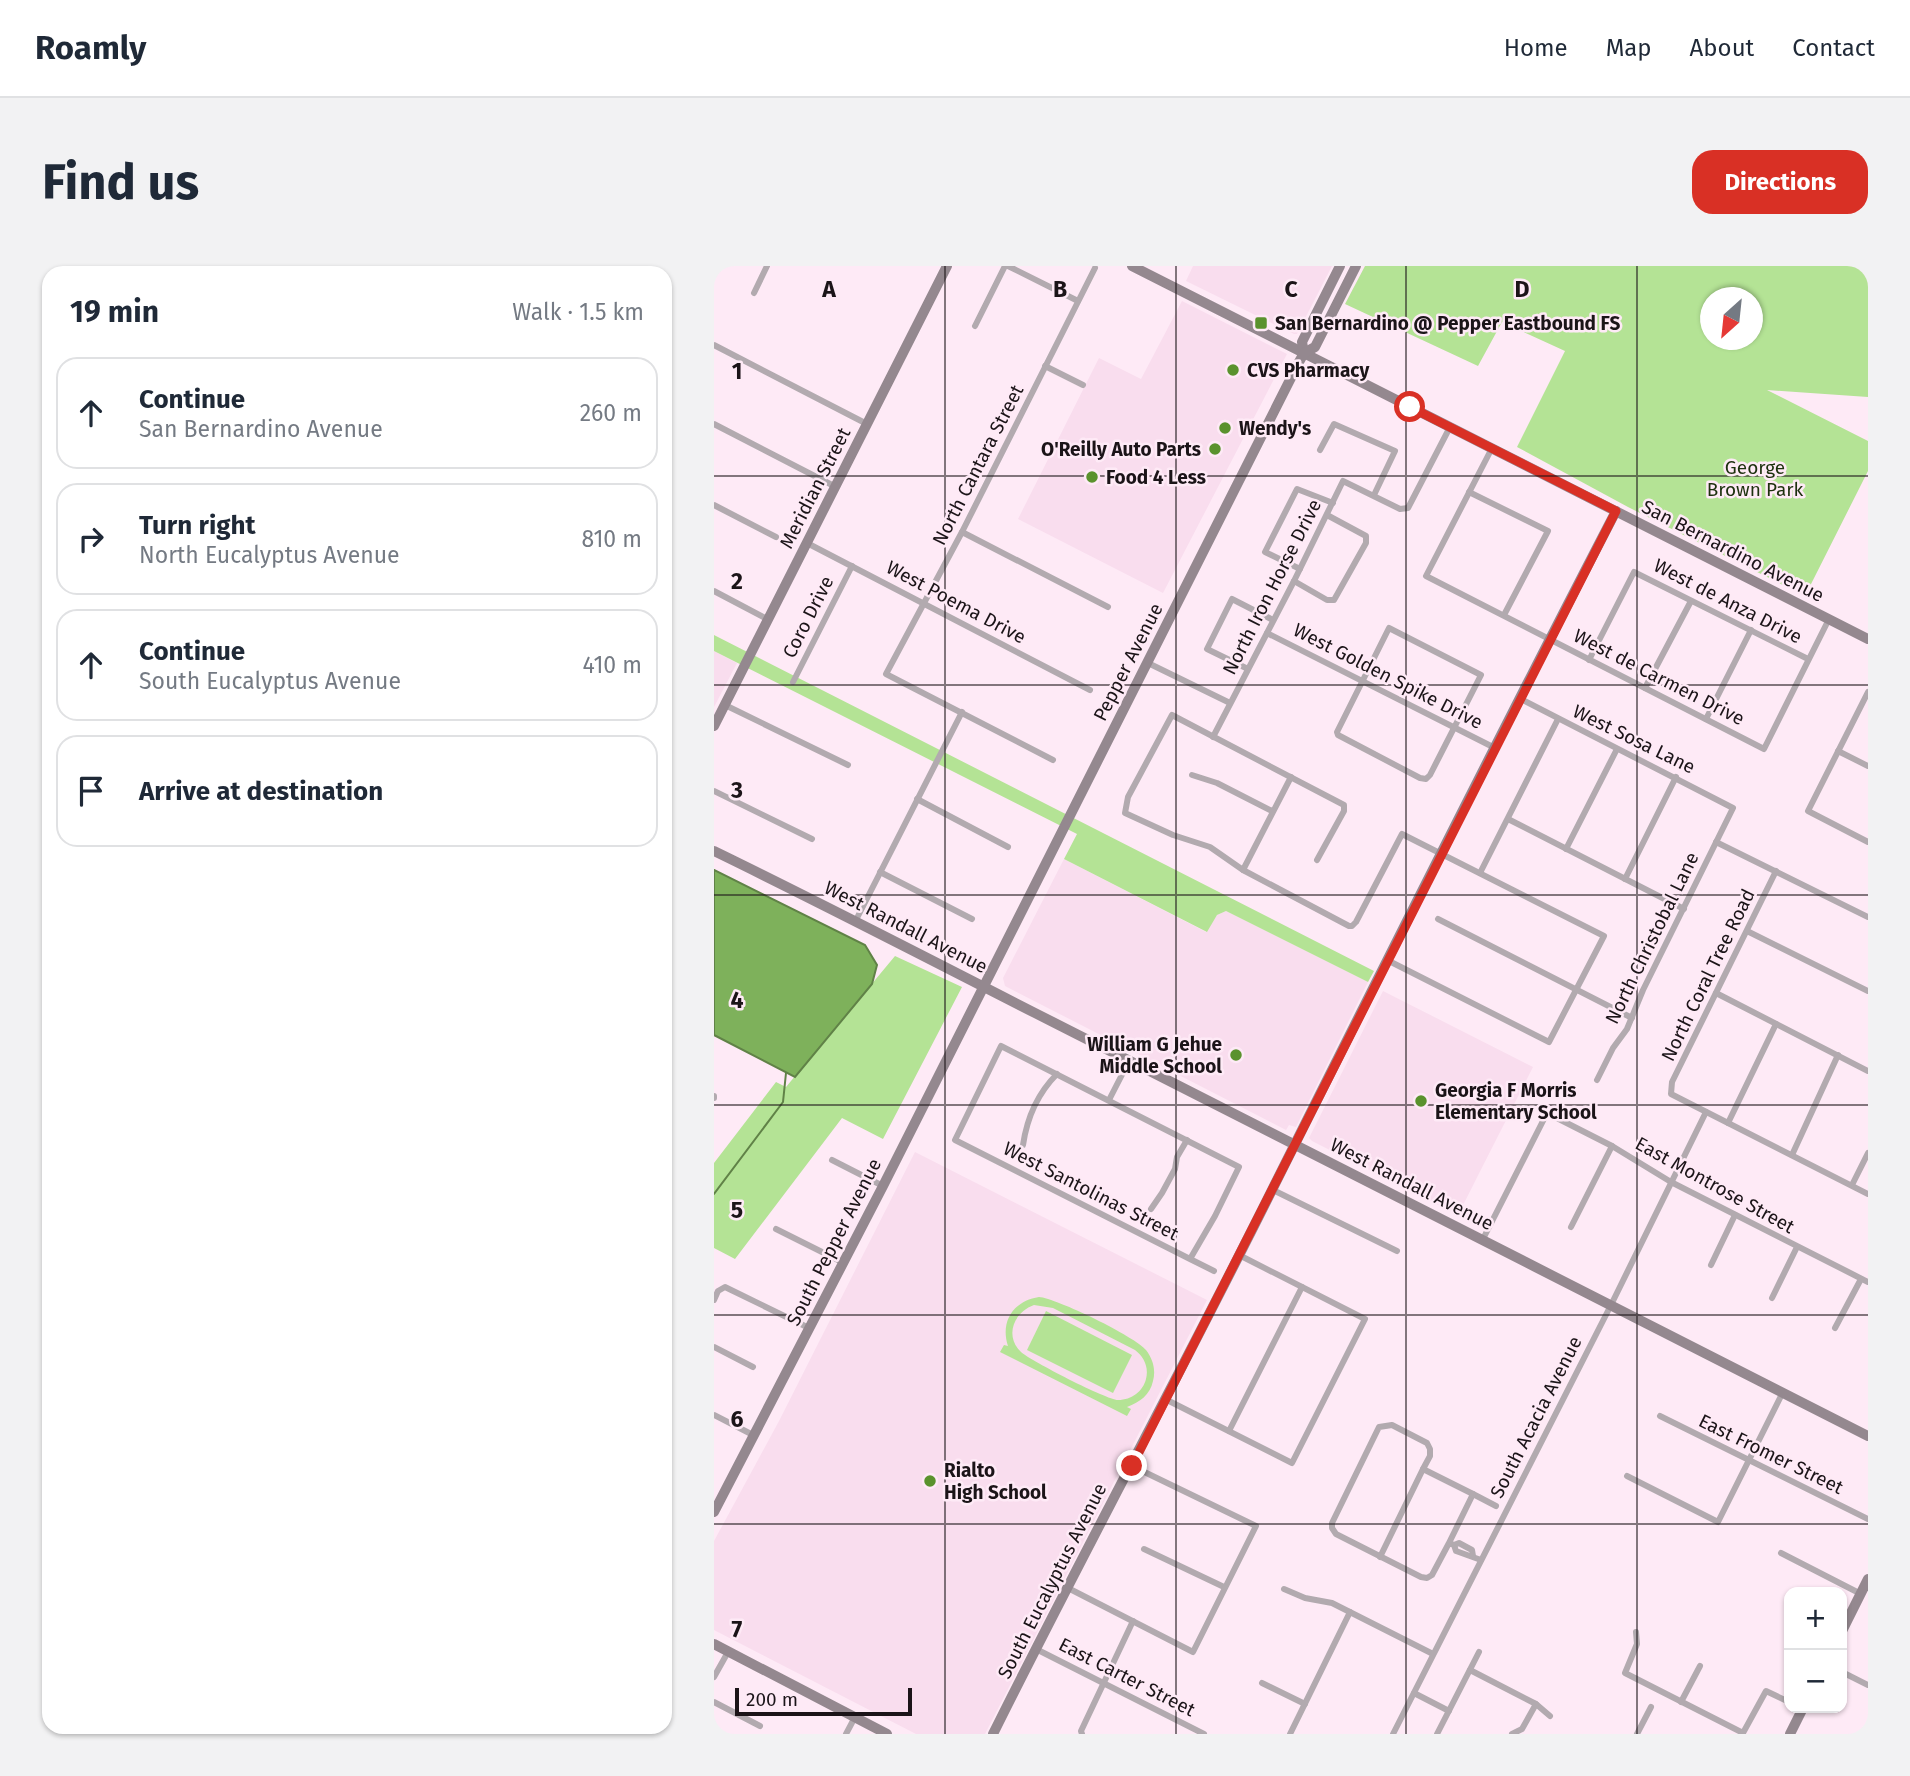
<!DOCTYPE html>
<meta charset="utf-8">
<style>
body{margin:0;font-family:"Fira Sans",sans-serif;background:#f2f2f3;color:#1f2937}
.controls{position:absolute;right:21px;bottom:21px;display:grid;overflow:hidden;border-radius:14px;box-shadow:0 2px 5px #0004}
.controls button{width:63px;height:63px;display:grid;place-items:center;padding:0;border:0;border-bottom:2px solid #e0e1e3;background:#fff;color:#1f2937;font:35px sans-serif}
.compass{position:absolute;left:986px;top:21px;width:63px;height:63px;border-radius:50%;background:#fff;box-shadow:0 2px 5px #0004;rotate:207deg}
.scale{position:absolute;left:21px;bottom:18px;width:177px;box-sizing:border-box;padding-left:7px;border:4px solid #1b1418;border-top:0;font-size:19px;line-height:24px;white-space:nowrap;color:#1b1418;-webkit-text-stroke:5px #feeaf6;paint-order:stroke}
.stop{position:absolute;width:21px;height:21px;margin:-16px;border:5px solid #d93025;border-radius:50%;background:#fff}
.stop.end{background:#d93025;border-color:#fff;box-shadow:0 2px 7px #0008}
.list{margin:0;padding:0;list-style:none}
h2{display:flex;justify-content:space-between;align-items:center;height:91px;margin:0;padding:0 28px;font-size:30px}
h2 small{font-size:23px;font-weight:400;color:#747a83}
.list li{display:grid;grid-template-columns:46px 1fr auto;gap:21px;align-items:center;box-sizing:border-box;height:112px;margin:0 14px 14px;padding:0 14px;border:2px solid #e0e1e3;border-radius:21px}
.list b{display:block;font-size:26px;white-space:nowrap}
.list p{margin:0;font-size:23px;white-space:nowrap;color:#747a83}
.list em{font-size:23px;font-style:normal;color:#747a83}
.icon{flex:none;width:38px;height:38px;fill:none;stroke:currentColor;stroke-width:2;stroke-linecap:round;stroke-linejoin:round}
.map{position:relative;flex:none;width:1154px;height:1468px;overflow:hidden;border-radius:21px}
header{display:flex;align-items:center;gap:42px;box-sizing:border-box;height:98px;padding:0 35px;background:#fff;border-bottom:2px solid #e0e1e3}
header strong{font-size:33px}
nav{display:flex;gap:38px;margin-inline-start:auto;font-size:24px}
.intro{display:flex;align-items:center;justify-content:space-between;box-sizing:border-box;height:168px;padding:0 42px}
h1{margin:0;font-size:49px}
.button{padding:18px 32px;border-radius:21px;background:#d93025;color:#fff;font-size:24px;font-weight:700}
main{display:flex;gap:42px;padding:0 42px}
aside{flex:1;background:#fff;border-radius:21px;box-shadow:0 2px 5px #0004}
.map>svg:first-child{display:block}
.built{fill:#f9ddee}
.green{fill:#b4e395;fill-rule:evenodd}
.water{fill:#7eb15b;stroke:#608247;stroke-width:2}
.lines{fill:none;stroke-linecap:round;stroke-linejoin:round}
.stream{stroke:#608247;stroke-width:2}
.street{stroke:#b2aaaf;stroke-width:6}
.secondary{stroke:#94888f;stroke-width:10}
.route{stroke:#d93025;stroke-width:9}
.grid{fill:none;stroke:#1b1418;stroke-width:2;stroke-opacity:0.55}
.poi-dot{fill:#5a922d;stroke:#feeaf6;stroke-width:2.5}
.labels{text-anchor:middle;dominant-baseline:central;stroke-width:5;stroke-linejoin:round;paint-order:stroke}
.poi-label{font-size:19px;font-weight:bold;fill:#1b1418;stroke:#feeaf6;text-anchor:start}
.street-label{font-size:19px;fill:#1b1418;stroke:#feeaf6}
.park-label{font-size:19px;fill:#1d310e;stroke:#feeaf6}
.grid-label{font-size:23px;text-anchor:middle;font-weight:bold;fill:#1b1418;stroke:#feeaf6;stroke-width:5;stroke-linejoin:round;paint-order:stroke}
</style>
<header>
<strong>Roamly</strong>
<nav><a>Home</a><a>Map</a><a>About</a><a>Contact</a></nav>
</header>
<div class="intro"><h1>Find us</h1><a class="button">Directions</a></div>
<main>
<aside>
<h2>19 min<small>Walk · 1.5 km</small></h2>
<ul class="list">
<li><svg class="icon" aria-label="ahead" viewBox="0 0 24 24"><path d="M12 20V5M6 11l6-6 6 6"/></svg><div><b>Continue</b><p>San Bernardino Avenue</p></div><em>260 m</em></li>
<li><svg class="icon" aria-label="right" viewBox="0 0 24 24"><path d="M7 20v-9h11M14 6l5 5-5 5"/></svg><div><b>Turn right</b><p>North Eucalyptus Avenue</p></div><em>810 m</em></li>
<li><svg class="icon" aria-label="ahead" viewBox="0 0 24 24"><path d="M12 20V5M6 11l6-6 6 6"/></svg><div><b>Continue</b><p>South Eucalyptus Avenue</p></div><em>410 m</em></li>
<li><svg class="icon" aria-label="arrive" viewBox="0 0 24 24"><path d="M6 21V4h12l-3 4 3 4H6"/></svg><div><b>Arrive at destination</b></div></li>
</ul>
</aside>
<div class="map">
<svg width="1154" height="1468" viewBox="0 0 1154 1468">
<rect width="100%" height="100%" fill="#feeaf6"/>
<g class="built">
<path d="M479,0H618L583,68H580L472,15Z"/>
<path d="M468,35L573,88L449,327L304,253L385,92L427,113Z"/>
<path d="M0,385L23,397L0,441Z"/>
<path d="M350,593L492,666L503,649L512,645L654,716L582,861L575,859L572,864L291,720L289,712Z"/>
<path d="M669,725L819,801L744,949L598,875L595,872Z"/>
<path d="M201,886L493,1034L271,1468H202L0,1364V1275L65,1155Z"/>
</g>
<g class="green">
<path d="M651,0H1154V131L1053,124L1154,175V205L1091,330L914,241L803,181L851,85L788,56L764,100L631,38ZM996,32H1038V74H996Z"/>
<path d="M0,369L660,705L654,716L512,645L503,649L493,666L350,593L363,568L0,385Z"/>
<path d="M181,690L248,721L169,873L128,852L21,993L0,982V897L62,816L72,821Z"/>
<path d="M325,1031C342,1032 422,1071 432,1084C439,1093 442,1104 439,1115C436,1129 426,1136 413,1141L417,1143L413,1150L286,1086L290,1079L294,1080C286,1056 299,1035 325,1031ZM320,1039L339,1042L421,1084C430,1091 435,1101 432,1113C429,1125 418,1134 404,1134C393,1134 317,1095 307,1086C290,1070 300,1046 320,1039Z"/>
<path d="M332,1045L418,1089L399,1127L313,1084Z"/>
</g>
<path class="water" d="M0,604L151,679L163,699L158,718L81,811L0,769Z"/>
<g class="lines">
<path class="stream" d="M0,928L69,836L72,807"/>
<g class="street">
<path d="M294,0L364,35"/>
<path d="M40,27L53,0"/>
<path d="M261,60L291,0"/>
<path d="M0,79L153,158"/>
<path d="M331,100L369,119"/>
<path d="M0,158L122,221"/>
<path d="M778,182L712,310L1050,483L1115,353"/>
<path d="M606,184L620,158L681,185L660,229"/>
<path d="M755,226L834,265L790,349"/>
<path d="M0,239L62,271"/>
<path d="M248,266L394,341"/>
<path d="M93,277L376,424"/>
<path d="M586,303L551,286L583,223L619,237"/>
<path d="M580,315L613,334H620L652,277V270L613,249"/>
<path d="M0,325L55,354"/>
<path d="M675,362L767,409L716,509L712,513L706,512L624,469L623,466Z"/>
<path d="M553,367L781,482"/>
<path d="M875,394L920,306L1094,393"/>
<path d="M434,397L516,437"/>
<path d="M534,403L493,383L518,333L559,354"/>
<path d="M79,416L138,300"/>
<path d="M931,422L977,335"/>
<path d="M1154,426L1094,545L1154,576"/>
<path d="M807,433L1019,542L929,724L913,763L899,782L883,814"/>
<path d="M11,439L134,499"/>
<path d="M992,453L1037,364"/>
<path d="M499,471L580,315L629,215L686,243L694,242L736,161"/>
<path d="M1124,485L1154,500"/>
<path d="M339,494L172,408L248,266L381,2"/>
<path d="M478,509L503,517L558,545"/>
<path d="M0,525L98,573"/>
<path d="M203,533L294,581"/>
<path d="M794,553L970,643"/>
<path d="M1002,576L1154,651"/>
<path d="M852,583L903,483"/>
<path d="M603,594L630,545V539L458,449L414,531L411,547L459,569L496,581L529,604L635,660H638L642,656L688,568L890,670L835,776L675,695"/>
<path d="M529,604L577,511"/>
<path d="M1062,605L958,816L957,828L1154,928"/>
<path d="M166,606L258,653"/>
<path d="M766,607L844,453"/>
<path d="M911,613L962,511"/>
<path d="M724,653L918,752"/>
<path d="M142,654L248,446"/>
<path d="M1033,665L1154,725"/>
<path d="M1002,727L1154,805"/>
<path d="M0,830V832"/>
<path d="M395,834L415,795"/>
<path d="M1014,857L1062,758"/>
<path d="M309,879C313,852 323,828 343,808"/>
<path d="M1078,889L1124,789"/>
<path d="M118,894L169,920"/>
<path d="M1138,919L1154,887"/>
<path d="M559,924L683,985"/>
<path d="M437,943L448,927L461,903L463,891L473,874"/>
<path d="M857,961L898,880"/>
<path d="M62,963L128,996"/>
<path d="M769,973L833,847L898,880L957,916L1154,1016"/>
<path d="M476,993L501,950L525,901L287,780L241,874L476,993L500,1005"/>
<path d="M997,999L1021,949"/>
<path d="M1058,1032L1083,981"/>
<path d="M0,1034L4,1025L11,1021L95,1062"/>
<path d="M1121,1062L1147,1013"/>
<path d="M0,1081L39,1101"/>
<path d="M451,1133L578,1197L651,1053L525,989"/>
<path d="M0,1149L41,1170"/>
<path d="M946,1150L1154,1253"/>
<path d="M515,1165L588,1021"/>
<path d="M913,1210L1004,1256L1069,1126"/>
<path d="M759,1228L782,1240"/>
<path d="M735,1277L718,1309L713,1312L707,1311L622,1268L618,1262V1257L665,1161L678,1159L713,1177L716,1183V1190L709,1203L759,1228L735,1277L740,1279L742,1285L767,1294"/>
<path d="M740,1279L745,1277L758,1284L759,1290"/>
<path d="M430,1283L510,1321"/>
<path d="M1067,1287L1147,1328"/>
<path d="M666,1291L709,1203"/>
<path d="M352,1321L479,1386L542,1260L418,1200"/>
<path d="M570,1323L591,1332L618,1337L719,1388"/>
<path d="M922,1366L923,1378L911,1407L1029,1467L1052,1425L1075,1436"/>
<path d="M322,1383L490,1468"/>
<path d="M756,1404L822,1438L836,1450"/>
<path d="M1128,1406L1154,1419"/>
<path d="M0,1411L14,1386"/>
<path d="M548,1417L591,1438"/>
<path d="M700,1427L735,1445"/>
<path d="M0,1436L46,1460"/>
<path d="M967,1436L986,1400"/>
<path d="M132,1468L141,1451"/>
<path d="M368,1468L367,1465L419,1355"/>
<path d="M576,1468L636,1346"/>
<path d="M679,1468L898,1037L992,846"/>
<path d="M723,1468L765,1386"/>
<path d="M798,1468L808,1463L822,1438"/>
<path d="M923,1468L937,1441"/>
</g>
<g class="secondary">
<path d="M418,0L1154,373"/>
<path d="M590,87L588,76L626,0"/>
<path d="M0,460L233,0"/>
<path d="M0,585C140,653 278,726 418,796C663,921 909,1044 1154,1170"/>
<path d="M0,1246L169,920L585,96L590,87L601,81L642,0"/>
<path d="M1128,1365L1154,1313"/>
<path d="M0,1378L173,1468"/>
<path d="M279,1468C370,1285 468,1105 559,922C672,696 785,470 902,245"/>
<path d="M1076,1468L1089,1442"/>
</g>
</g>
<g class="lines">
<path class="route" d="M418,1200L902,245L696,141"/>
</g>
<path class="grid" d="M231,0V1468M462,0V1468M692,0V1468M923,0V1468M0,210H1154M0,419H1154M0,629H1154M0,839H1154M0,1049H1154M0,1258H1154"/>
<g class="poi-dot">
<rect x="540" y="50" width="14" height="14" rx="3.5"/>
<circle cx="519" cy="104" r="7"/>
<circle cx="511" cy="162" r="7"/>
<circle cx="501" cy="183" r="7"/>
<circle cx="378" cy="211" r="7"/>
<circle cx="522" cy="789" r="7"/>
<circle cx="707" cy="835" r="7"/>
<circle cx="216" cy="1215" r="7"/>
</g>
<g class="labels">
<g class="poi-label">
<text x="561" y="57">San Bernardino @ Pepper Eastbound FS</text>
<text x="533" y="104">CVS Pharmacy</text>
<text x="525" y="162">Wendy's</text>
<text x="487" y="183" text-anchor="end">O'Reilly Auto Parts</text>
<text x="392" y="211">Food 4 Less</text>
<text x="508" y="778" text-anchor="end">William G Jehue<tspan x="508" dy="22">Middle School</tspan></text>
<text x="721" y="824">Georgia F Morris<tspan x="721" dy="22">Elementary School</tspan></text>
<text x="230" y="1204">Rialto<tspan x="230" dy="22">High School</tspan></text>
</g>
<g class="street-label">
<text transform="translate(264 199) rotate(-63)">North Cantara Street</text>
<text transform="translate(101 222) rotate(-63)">Meridian Street</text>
<text transform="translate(1019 285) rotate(27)">San Bernardino Avenue</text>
<text transform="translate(558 321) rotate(-63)">North Iron Horse Drive</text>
<text transform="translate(1014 335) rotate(27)">West de Anza Drive</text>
<text transform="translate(242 336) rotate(28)">West Poema Drive</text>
<text transform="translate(94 351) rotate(-63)">Coro Drive</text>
<text transform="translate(414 396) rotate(-63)">Pepper Avenue</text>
<text transform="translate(674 410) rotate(27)">West Golden Spike Drive</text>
<text transform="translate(945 411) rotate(27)">West de Carmen Drive</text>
<text transform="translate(920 473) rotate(26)">West Sosa Lane</text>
<text transform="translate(192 661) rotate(27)">West Randall Avenue</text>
<text transform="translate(938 672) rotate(-64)">North Christobal Lane</text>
<text transform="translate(994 709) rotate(-64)">North Coral Tree Road</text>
<text transform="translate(698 918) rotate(27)">West Randall Avenue</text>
<text transform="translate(1001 919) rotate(29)">East Montrose Street</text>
<text transform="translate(377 925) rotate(27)">West Santolinas Street</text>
<text transform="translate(120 976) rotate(-63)">South Pepper Avenue</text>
<text transform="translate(822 1151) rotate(-63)">South Acacia Avenue</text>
<text transform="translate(1057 1188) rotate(26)">East Fromer Street</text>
<text transform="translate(338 1315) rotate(-63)">South Eucalyptus Avenue</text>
<text transform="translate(413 1411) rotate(27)">East Carter Street</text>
</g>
<g class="park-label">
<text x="1041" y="201">George<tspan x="1041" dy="22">Brown Park</tspan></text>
</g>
</g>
<g class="grid-label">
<text x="115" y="31">A</text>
<text x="346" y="31">B</text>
<text x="577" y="31">C</text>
<text x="808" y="31">D</text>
<text x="23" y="113">1</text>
<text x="23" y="323">2</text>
<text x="23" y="532">3</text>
<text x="23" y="742">4</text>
<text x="23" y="952">5</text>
<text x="23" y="1161">6</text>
<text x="23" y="1371">7</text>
</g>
</svg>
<div class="controls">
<button>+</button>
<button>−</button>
</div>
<svg class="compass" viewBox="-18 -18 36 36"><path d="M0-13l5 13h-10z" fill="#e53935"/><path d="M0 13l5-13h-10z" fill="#747a83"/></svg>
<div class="scale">200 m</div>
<div class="stop" style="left:696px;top:141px"></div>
<div class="stop end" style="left:418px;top:1200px"></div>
</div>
</main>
